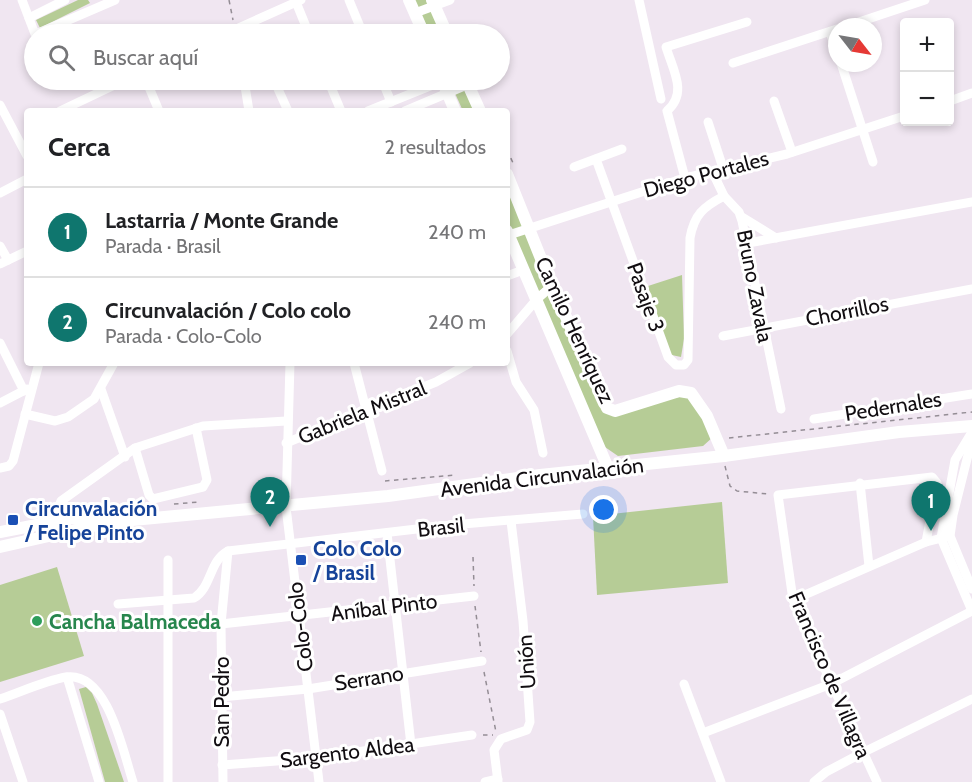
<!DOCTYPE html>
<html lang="es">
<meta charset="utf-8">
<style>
body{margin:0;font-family:Cabin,sans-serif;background:#f2f2f2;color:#202124}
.controls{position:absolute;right:18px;top:18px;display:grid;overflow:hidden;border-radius:6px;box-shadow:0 3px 9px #0003}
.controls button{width:54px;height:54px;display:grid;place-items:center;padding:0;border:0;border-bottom:2px solid #e0e0e0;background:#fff;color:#202124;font:30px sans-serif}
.compass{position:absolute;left:828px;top:18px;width:54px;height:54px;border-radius:50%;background:#fff;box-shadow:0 3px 9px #0003;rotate:121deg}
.you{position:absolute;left:604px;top:510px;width:21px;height:21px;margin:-15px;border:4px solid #fff;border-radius:50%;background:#1a73e8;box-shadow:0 0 0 9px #1a73e833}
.badge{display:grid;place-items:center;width:39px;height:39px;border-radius:50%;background:#0f766e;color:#fff;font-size:20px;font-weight:700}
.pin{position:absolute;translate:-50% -50px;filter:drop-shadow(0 2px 3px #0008)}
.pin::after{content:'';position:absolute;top:32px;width:21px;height:18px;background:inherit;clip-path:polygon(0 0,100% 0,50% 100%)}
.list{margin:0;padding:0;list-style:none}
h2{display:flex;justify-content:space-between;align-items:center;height:78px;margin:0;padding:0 24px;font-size:26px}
h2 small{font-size:20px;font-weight:400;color:#757577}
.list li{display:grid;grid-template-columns:39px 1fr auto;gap:18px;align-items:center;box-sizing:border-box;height:90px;padding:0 24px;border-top:2px solid #e0e0e0}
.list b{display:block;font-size:22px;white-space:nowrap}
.list p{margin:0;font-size:20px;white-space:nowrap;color:#757577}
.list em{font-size:20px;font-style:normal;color:#757577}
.icon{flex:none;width:33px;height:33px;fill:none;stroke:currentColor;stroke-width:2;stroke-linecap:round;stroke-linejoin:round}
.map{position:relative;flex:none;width:972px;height:782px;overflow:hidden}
.search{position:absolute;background:#fff;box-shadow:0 3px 9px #0003;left:24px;top:24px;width:486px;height:66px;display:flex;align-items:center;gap:15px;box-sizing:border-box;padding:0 21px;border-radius:33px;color:#757577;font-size:22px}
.panel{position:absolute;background:#fff;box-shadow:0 3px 9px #0003;left:24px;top:108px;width:486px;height:258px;border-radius:6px}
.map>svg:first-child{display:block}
.green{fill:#b6cc96}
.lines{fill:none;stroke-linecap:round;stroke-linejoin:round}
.path{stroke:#948d95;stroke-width:1.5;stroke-dasharray:4.5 4.5;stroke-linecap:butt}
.minor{stroke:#fff;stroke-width:9}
.major{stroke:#fff;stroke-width:12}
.transit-dot{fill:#1a4fb4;stroke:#fff;stroke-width:2}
.leisure-dot{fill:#2e9e5b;stroke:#fff;stroke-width:2}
.labels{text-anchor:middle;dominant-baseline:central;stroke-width:6;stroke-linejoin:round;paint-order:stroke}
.street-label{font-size:21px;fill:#110d11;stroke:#fff}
.transit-label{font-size:21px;font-weight:bold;fill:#164399;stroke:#fff;text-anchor:start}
.leisure-label{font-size:21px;font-weight:bold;fill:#27864d;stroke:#fff;text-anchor:start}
</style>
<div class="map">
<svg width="972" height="782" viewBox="0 0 972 782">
<rect width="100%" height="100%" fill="#f0e6f1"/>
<g class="green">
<path d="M78,0H88L90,3L40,28L36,20Z"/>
<path d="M413,0H426L442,34H429Z"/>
<path d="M449,80H461L475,111H463Z"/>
<path d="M507,186L548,284L538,292L507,218Z"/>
<path d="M682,275L684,339L681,357L667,354L648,286Z"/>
<path d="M551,289L606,411L690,395L713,437L703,446L618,456L602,445L540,300Z"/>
<path d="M722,502L728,583L597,595L593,516Z"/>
<path d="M57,567L84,656L0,682V585Z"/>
<path d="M86,687L92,693L97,704L124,782H105L79,689Z"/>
</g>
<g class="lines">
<g class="path">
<path d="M229,0L233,20"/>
<path d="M507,150L514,165"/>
<path d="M729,438L972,412"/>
<path d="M725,466L730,486L737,491L768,494"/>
<path d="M385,481L456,475"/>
<path d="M174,504L199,502"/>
<path d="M105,509L148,506"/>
<path d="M473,557L474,586"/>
<path d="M475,606L481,652"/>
<path d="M484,672L496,732"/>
<path d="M483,735H493"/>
</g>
<g class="minor">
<path d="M22,0L35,34"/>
<path d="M349,0L363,34"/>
<path d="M639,0L661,99"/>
<path d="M296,2L309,34"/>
<path d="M415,13L450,0"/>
<path d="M29,18L65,0"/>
<path d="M844,27L925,0"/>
<path d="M830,32L837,53"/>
<path d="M36,34L115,0"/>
<path d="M225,34L301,0"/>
<path d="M733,63L837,29"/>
<path d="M841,63L873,162"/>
<path d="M146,80L159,111"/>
<path d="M244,80L249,111"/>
<path d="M274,80L288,111"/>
<path d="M328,80L341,111"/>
<path d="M382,80L391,102"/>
<path d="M774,101L792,152"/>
<path d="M950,101L972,93"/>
<path d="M0,105L27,156"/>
<path d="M60,111L125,80"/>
<path d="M368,111L445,80"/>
<path d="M405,111L469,84"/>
<path d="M708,122L723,168"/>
<path d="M596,159L668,357L676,365H684L688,360L690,238C694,215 703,207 724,196"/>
<path d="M574,167L622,149"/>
<path d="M712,171L724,196L739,212L742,221L781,409"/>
<path d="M685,178L667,111C688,93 673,70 666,47L747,22"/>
<path d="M0,193L27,179"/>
<path d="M742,217L776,238"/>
<path d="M509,235L685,178L787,154L904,116"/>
<path d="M748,243L972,202"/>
<path d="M0,246L8,260"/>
<path d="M0,264L27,251"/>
<path d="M507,276L523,270"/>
<path d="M507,334L537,299L552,286"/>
<path d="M723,336L972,289"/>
<path d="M0,343L24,391"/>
<path d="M507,351L516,382L534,410L543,453"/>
<path d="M290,363L286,507L319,782"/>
<path d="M354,363L382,471"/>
<path d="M101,389L125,457"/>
<path d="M0,403L27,389"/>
<path d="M25,414L55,421L68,417L94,399L114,363"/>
<path d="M814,419L972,394"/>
<path d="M972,432L955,460L941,538L972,611"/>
<path d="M972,439L953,515L950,536L972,589"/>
<path d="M286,443L436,382L470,363"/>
<path d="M135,448L149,495L153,499L203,487L207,480L196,428"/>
<path d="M0,468L9,466L13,461L39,363"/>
<path d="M860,483L869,566"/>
<path d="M53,521L61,501L135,448L203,426L286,421"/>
<path d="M387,533L411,745"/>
<path d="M168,560V782"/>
<path d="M793,600L926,542L950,536"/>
<path d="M118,604L194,598C212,587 209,561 228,551L451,525L583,514"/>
<path d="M221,624L474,596"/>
<path d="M67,677L99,782"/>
<path d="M684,684L721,782"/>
<path d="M221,697L308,689L482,661"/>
<path d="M0,699C21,692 44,681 66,677C108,671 123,752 133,782"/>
<path d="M0,714L23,782"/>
<path d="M703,733L831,684L972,611"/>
<path d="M222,765L316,758L472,735"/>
<path d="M223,782L221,624L228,551"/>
<path d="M485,782L498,779"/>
<path d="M498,782L494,750L501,739L527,730L530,722L523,621L511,521"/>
<path d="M814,782L826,772L862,753L972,699"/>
<path d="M877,782L793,600L778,495L932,477L937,483L926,542"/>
</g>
<g class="major">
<path d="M409,0L424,34"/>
<path d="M432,0L447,34"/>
<path d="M442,80L455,111"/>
<path d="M466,80L480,111"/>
<path d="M507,174L552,286L607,408L615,411L679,391L691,393L707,416L724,456"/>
<path d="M507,231L608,468"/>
<path d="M0,532L72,518L105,521"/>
<path d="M0,547L111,522L388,496L540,475L724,456L899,432L972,426"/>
</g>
</g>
<g class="transit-dot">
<rect x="7" y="514" width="12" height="12" rx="3"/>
<rect x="295" y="554" width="12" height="12" rx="3"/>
</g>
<circle class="leisure-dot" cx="37" cy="621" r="6"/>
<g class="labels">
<g class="street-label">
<text transform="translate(706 174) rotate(-15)">Diego Portales</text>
<text transform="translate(755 286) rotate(79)">Bruno Zavala</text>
<text transform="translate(646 297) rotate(70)">Pasaje 3</text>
<text transform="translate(847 311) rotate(-11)">Chorrillos</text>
<text transform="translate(575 330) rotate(65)">Camilo Henríquez</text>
<text transform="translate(893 406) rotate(-9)">Pedernales</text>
<text transform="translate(362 412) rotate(-22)">Gabriela Mistral</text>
<text transform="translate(542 477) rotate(-7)">Avenida Circunvalación</text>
<text transform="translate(441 527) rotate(-6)">Brasil</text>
<text transform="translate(384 607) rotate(-7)">Aníbal Pinto</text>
<text transform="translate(300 627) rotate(-97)">Colo-Colo</text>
<text transform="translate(526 662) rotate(-94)">Unión</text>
<text transform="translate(830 675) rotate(67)">Francisco de Villagra</text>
<text transform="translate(369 678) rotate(-9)">Serrano</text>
<text transform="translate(221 702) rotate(-90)">San Pedro</text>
<text transform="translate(347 752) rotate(-7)">Sargento Aldea</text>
</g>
<g class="transit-label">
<text x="25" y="508">Circunvalación<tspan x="25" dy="24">/ Felipe Pinto</tspan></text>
<text x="313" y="548">Colo Colo<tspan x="313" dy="24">/ Brasil</tspan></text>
</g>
<g class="leisure-label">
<text x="49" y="621">Cancha Balmaceda</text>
</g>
</g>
</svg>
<div class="controls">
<button>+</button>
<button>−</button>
</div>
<svg class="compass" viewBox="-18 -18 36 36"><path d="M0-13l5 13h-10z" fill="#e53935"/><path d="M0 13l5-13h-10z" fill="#757577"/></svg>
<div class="you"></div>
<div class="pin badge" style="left:931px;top:531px">1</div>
<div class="pin badge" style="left:270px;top:527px">2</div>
<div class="search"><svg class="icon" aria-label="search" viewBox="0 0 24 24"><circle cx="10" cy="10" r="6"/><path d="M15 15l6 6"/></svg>Buscar aquí</div>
<section class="panel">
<h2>Cerca<small>2 resultados</small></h2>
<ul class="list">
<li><span class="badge">1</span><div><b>Lastarria / Monte Grande</b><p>Parada · Brasil</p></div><em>240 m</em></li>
<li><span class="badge">2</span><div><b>Circunvalación / Colo colo</b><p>Parada · Colo-Colo</p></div><em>240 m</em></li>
</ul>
</section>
</div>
